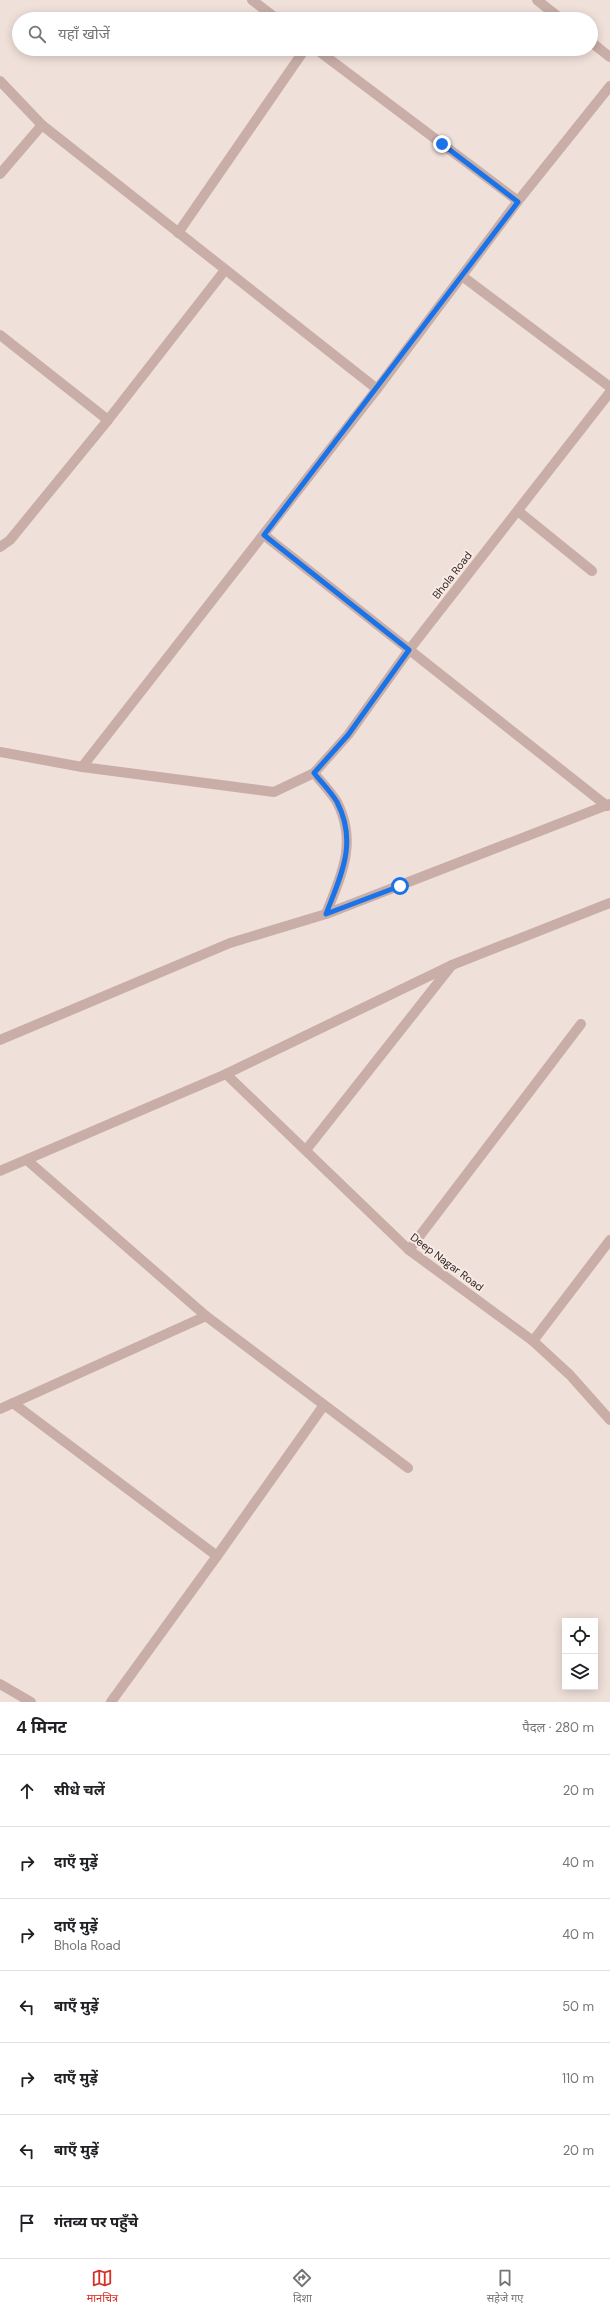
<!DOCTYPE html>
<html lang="hi">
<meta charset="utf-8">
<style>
body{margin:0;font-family:"DM Sans","Noto Sans Devanagari",sans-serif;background:#f2f2f2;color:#202124}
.controls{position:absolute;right:12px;bottom:12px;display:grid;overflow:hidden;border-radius:0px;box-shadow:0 2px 10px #0003}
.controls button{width:36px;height:36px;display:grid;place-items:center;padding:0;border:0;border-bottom:1px solid #e0e0e0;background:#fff;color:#202124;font:20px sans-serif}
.stop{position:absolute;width:12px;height:12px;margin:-9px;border:3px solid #1a73e8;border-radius:50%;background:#fff}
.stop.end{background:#1a73e8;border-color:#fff;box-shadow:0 1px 4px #0008}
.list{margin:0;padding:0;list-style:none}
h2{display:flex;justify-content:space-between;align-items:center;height:52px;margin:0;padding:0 16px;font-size:17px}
h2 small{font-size:13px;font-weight:400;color:#757577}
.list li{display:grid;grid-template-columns:26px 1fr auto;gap:12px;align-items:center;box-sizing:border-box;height:72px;padding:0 16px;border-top:1px solid #e0e0e0}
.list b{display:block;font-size:15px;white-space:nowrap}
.list p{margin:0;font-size:13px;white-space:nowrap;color:#757577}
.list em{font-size:13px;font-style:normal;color:#757577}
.icon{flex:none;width:22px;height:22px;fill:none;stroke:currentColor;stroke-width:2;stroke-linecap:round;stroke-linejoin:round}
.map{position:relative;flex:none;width:610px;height:1702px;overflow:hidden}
.search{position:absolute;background:#fff;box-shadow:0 2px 10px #0003;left:12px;right:12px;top:12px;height:44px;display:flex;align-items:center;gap:10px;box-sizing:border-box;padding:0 14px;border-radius:22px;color:#757577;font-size:15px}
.sheet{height:556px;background:#fff}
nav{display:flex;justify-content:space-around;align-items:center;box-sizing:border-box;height:56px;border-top:1px solid #e0e0e0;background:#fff;font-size:11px;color:#757577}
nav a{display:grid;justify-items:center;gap:2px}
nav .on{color:#d93025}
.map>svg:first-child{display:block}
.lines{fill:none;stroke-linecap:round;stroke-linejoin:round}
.minor{stroke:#c8aea6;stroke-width:10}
.tertiary{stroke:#c8aea6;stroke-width:10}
.route{stroke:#1a73e8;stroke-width:5}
.labels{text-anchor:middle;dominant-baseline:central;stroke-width:4;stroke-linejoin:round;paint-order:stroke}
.street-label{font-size:11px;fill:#342827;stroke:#f8ebe6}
</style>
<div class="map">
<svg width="610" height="1702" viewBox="0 0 610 1702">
<rect width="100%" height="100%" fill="#f0e0da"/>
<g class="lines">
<g class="minor">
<path d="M252,0L277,19"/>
<path d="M537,0L561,19"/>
<path d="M591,42L610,57"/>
<path d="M316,49L518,201"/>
<path d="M0,81L42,125L377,389L518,201L610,86"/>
<path d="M0,174L42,125"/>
<path d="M178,233L305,49"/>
<path d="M462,276L610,387"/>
<path d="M0,335L108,420L225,270"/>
<path d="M518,511L592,571"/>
<path d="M264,535L607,806"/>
<path d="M0,547L10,540L108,420"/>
<path d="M0,752L82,767L274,792L314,773L348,735L409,650L610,392"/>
<path d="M82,767L377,389"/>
<path d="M314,773C321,782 331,792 337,802C358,843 341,876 326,914"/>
<path d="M226,1074L409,1250L533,1341L610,1240"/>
<path d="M306,1150L452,965"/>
<path d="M28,1161L206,1316L408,1468"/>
<path d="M409,1250L581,1024"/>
<path d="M533,1341L570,1375L610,1420"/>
<path d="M13,1403L217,1556L324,1405"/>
<path d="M0,1409L206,1316"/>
<path d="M0,1684L31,1702"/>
<path d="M111,1702L217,1556"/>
</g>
<g class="tertiary">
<path d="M0,1040L230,943L326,914L610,804"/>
<path d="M0,1171L226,1074L452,965L610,903"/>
</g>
</g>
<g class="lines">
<path class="route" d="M400,886L326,914C341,875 358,843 337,802C331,792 321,782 314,773L348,735L409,650L264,535L518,202L442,144"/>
</g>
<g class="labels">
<g class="street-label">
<text transform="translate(452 575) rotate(-52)">Bhola Road</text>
<text transform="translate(447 1262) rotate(37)">Deep Nagar Road</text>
</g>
</g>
</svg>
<div class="controls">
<button><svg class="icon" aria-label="locate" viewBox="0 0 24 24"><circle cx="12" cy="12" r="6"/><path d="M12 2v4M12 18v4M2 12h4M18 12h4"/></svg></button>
<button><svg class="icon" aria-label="layers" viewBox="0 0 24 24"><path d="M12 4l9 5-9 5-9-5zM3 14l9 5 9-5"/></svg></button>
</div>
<div class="stop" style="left:400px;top:886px"></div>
<div class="stop end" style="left:442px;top:144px"></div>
<div class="search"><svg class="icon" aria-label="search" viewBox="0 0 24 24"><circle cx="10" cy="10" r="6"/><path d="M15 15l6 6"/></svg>यहाँ खोजें</div>
</div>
<section class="sheet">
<h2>4 मिनट<small>पैदल · 280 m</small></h2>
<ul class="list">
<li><svg class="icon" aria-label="ahead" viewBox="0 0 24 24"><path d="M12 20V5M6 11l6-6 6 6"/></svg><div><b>सीधे चलें</b></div><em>20 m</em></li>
<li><svg class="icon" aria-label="right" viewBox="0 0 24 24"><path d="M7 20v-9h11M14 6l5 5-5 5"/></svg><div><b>दाएँ मुड़ें</b></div><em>40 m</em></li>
<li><svg class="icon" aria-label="right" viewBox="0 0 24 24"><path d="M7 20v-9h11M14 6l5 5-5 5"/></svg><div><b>दाएँ मुड़ें</b><p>Bhola Road</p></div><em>40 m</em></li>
<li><svg class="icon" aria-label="left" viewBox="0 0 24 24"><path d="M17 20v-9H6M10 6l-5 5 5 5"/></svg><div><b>बाएँ मुड़ें</b></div><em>50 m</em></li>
<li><svg class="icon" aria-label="right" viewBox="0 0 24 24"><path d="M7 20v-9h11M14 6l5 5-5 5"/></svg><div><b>दाएँ मुड़ें</b></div><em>110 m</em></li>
<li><svg class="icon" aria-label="left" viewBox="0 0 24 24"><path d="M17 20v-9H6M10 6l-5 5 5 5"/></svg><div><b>बाएँ मुड़ें</b></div><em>20 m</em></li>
<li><svg class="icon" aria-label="arrive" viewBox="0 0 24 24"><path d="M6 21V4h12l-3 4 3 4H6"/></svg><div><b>गंतव्य पर पहुँचे</b></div></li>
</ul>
</section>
<nav>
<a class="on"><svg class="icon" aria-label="map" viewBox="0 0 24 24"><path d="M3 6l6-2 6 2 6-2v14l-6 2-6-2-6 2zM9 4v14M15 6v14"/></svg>मानचित्र</a>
<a><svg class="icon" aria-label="directions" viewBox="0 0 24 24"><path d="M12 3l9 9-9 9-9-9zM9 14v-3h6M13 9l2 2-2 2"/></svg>दिशा</a>
<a><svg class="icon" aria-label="saved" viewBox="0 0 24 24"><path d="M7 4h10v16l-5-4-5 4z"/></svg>सहेजे गए</a>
</nav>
